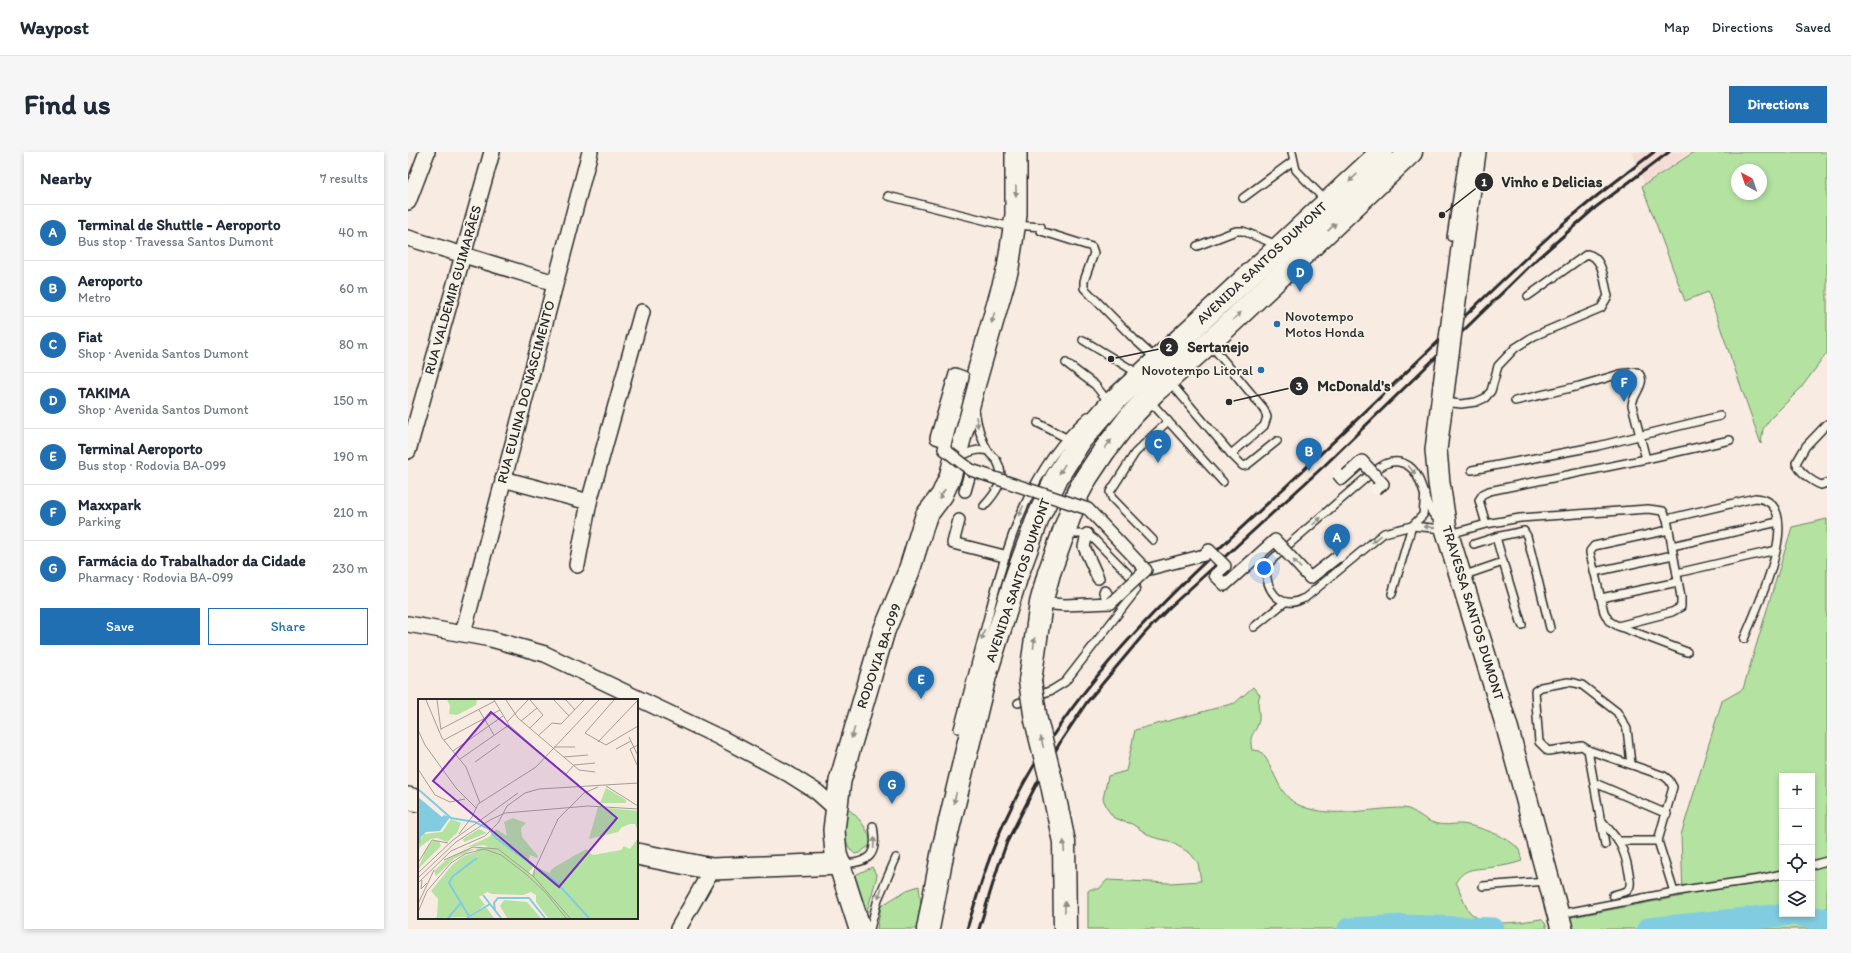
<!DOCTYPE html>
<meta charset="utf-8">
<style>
body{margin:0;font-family:Itim,sans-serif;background:#f6f6f7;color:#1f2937}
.controls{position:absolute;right:12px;bottom:12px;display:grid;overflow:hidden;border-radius:0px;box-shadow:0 2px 6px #0003}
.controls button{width:36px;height:36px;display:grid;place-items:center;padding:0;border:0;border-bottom:1px solid #e0e1e3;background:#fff;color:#1f2937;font:20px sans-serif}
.compass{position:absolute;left:1323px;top:12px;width:36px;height:36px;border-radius:50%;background:#fff;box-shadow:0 2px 6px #0003;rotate:320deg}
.you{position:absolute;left:856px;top:416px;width:14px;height:14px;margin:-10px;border:3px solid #fff;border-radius:50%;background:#1a73e8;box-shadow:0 0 0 6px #1a73e833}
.badge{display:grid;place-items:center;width:26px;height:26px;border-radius:50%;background:#1f6fb2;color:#fff;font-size:13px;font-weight:700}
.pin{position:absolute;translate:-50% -33px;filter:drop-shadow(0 1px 2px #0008)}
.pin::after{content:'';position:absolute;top:21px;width:14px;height:12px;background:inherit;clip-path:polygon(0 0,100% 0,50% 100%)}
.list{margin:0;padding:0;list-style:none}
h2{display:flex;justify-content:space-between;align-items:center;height:52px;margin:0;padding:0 16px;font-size:17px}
h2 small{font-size:13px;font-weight:400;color:#747a83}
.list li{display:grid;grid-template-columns:26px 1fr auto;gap:12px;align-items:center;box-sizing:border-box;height:56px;padding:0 16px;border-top:1px solid #e0e1e3}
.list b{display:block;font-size:15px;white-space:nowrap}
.list p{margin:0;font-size:13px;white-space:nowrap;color:#747a83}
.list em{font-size:13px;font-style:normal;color:#747a83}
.actions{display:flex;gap:8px;padding:12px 16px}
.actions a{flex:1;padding:9px 0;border:1px solid #1f6fb2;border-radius:0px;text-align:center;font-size:14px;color:#1f6fb2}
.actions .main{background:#1f6fb2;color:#fff}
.icon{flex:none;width:22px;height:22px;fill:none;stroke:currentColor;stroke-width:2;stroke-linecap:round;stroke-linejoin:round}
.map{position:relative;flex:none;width:1419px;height:777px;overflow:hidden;border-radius:0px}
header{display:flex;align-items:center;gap:24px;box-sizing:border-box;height:56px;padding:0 20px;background:#fff;border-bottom:1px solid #e0e1e3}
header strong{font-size:19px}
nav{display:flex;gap:22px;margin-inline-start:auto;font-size:14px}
.intro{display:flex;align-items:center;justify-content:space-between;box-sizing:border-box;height:96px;padding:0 24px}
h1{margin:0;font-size:28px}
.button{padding:10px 18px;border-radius:0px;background:#1f6fb2;color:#fff;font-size:14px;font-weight:700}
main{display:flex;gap:24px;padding:0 24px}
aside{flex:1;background:#fff;border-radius:0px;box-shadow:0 2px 6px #0003}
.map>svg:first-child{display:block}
.built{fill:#f5ddd6}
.green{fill:#b4e2a1;stroke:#708666;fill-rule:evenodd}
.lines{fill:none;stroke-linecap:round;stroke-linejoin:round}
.river{stroke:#81cce1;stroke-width:23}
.service-casing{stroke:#2b2b2b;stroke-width:10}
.pedestrian-casing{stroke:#2b2b2b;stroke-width:14}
.minor-casing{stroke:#2b2b2b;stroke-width:18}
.secondary-casing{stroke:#2b2b2b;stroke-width:24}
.trunk-casing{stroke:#2b2b2b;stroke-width:25}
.service{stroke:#f7f3e8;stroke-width:7}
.pedestrian{stroke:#f7f3e8;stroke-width:11}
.minor{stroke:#f7f3e8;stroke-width:15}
.secondary{stroke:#f7f3e8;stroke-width:21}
.trunk{stroke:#f7f3e8;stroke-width:22}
.rail{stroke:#2b2b2b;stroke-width:3}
.pedestrian-bridge-casing{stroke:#2b2b2b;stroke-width:14;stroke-linecap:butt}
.secondary-bridge-casing{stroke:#2b2b2b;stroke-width:24;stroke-linecap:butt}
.trunk-bridge-casing{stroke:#2b2b2b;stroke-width:25;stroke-linecap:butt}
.pedestrian-bridge{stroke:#f7f3e8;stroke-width:11}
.secondary-bridge{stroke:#f7f3e8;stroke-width:21}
.trunk-bridge{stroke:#f7f3e8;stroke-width:22}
.oneway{fill:#918f8a}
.poi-dot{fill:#1f6fb2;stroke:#f7f3e8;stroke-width:1.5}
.labels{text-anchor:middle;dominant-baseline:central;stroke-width:3.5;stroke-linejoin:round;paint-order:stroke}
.street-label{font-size:14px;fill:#2b2b2b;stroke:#f7f3e8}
.poi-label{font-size:14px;fill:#2b2b2b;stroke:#f7f3e8;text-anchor:start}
.inset-river{fill:none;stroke:#81cce1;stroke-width:2}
.inset-road{fill:none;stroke:#a69e98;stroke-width:1}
.view{fill:#7b2cbf;fill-opacity:0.15;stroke:#7b2cbf;stroke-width:2}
.inset-edge{fill:none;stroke:#2b2b2b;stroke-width:2}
.leader{fill:none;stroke:#2b2b2b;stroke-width:1.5}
.callout-dot{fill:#2b2b2b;stroke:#f7f3e8;stroke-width:1.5}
.mark-label{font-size:12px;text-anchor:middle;font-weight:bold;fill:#fff}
.callout-label{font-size:15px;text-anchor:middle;font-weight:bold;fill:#2b2b2b;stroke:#f7f3e8;stroke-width:3.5;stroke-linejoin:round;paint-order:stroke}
</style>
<header>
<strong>Waypost</strong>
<nav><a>Map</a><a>Directions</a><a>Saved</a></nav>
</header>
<div class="intro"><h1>Find us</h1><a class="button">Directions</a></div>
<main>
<aside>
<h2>Nearby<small>7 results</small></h2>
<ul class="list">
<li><span class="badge">A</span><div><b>Terminal de Shuttle - Aeroporto</b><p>Bus stop · Travessa Santos Dumont</p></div><em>40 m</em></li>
<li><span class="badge">B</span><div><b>Aeroporto</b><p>Metro</p></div><em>60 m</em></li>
<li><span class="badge">C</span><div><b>Fiat</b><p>Shop · Avenida Santos Dumont</p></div><em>80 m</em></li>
<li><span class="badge">D</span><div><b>TAKIMA</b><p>Shop · Avenida Santos Dumont</p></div><em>150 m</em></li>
<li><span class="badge">E</span><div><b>Terminal Aeroporto</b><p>Bus stop · Rodovia BA-099</p></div><em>190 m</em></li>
<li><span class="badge">F</span><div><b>Maxxpark</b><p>Parking</p></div><em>210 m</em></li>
<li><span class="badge">G</span><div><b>Farmácia do Trabalhador da Cidade</b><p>Pharmacy · Rodovia BA-099</p></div><em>230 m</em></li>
</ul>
<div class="actions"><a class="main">Save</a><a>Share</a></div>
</aside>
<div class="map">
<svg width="1419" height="777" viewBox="0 0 1419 777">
<rect width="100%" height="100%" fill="#f8ebe1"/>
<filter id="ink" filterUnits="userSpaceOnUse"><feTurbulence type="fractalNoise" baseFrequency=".025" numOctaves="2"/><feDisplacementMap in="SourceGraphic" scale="8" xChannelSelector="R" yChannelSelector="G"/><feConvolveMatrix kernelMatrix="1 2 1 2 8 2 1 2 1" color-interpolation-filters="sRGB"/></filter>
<g filter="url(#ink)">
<path class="built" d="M1224,0H1282L1236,32Z"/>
<g class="green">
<path d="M1286,0H1419V201L1393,236L1362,267L1355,277L1353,292L1300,140L1277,149L1234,34ZM1329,18H1353V42H1329Z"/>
<path d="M1419,367V777H1156L1159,766L1275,744L1273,683L1314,549L1335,537L1384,375ZM1374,624H1404V762H1374Z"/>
<path d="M845,535L852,543C848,551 852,560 851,568C848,583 840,580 844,598L852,599C868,615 868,644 893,654C925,667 962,656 996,656C1006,657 1016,668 1026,671C1034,674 1045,672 1053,672C1067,673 1103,685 1111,698C1112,701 1113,706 1114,709C1105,712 1096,714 1086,715C1070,718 1057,714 1048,730C1052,738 1056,753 1061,759C1076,777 1112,770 1133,767L1137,771L1139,777H680V739L683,737H691L699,728L762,731L793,729L790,711L782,701L761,689L744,685L724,672L706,666L700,658L695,647L700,624L718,619L727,578L827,551Z"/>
<path d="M438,656C449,662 462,679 463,692L452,701L447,702C433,691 437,672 438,656Z"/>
<path d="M464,715L469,724L458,763L443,725Z"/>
<path d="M511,734L513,753L509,777H469L473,754L499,738Z"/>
</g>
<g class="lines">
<g class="river">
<path d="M941,777L995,774L1085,777"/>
<path d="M1240,777L1384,762L1419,768"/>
</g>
<g class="service-casing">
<g id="service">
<path d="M884,0L888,18L918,49"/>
<path d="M480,44L603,75"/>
<path d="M835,46L885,9"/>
<path d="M608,73L633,75V79L684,95L686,101L676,129V136L726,187L748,207"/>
<path d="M1043,85L1056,0"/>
<path d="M789,94L828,79H835L869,93"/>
<path d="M675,188L731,222"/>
<path d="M802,192L856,257L859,265L856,274L823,302"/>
<path d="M658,211L687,233L699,248"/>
<path d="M761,229L823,302L835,314L839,313L869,289"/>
<path d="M741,248L815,330"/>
<path d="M1107,249L1171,234L1212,222L1229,220C1241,229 1225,242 1224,253L1238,307"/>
<path d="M1036,250L1053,252L1068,250L1077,246L1083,239L1090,214L1107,196L1126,184L1193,156L1200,144C1196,131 1196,105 1179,102L1120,144"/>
<path d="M567,258C569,272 572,285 579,297C581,302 586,305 589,309C599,327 588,341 576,354"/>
<path d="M630,271L658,286"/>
<path d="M1419,272L1398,294L1388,311C1391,320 1405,330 1413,333L1419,331"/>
<path d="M552,305C561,300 570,296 580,299"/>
<path d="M968,318C976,312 981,309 991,310C1019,315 1012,357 1032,369"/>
<path d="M1064,318L1190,294L1312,264"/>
<path d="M1259,367L1347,346C1402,348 1346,462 1336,487"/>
<path d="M1078,372L1071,348L1075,342L1081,339L1238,307L1322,288"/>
<path d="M1261,378L1186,394L1182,399V401L1196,460L1201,469L1210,474L1279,500"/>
<path d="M1042,382L1078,372L1112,366L1240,357L1255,359L1259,367L1273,445V455L1264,460L1210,474"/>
<path d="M745,388L704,346L702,340L727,301L760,269"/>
<path d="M1066,392L1088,385"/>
<path d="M879,394L959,325"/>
<path d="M1264,394L1370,370"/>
<path d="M872,401C868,404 863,407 861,412C853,427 866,453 885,450C889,450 893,447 897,446L976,381L1004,374L1035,377"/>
<path d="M1095,410L1114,473"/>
<path d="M1186,420L1265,403"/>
<path d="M1269,421L1368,398"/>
<path d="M1054,424L1095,410L1088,385L1116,379L1119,384L1142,476"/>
<path d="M984,442L1004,374L1015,363L1017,341"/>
<path d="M1193,446L1270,430"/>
<path d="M846,475L877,450"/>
<path d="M610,551L644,538L657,530L727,440L728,433L724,426L686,387L679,382H659"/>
<path d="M550,577C560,540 570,503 580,465C599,392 621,316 680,264"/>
<path d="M1180,598L1256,624L1261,628L1265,635L1250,689H1210"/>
<path d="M1187,631L1259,662"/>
<path d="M1194,669C1211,689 1216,694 1221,721C1222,728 1224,734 1219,739L1205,743"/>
<path d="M1250,689L1266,740"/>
<path d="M1197,693L1180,598L1174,594L1140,599L1131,590L1127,539L1133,535L1160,530L1167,531L1174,533L1209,560L1219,577L1223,612"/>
<path d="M434,712C463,711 470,702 465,674"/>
<path d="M1404,713L1419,709"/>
<path d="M1075,734L1138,729"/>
<path d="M1152,762L1282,737L1352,727L1374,722"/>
<path d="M462,777L470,747L488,706"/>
</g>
</g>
<g class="pedestrian-casing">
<g id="pedestrian">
<path d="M557,339L563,318"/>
<path d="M551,368L545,391L596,404"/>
<path d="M679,382L676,395L690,426"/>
<path d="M738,418L796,403"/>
<path d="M633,451L657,453L703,451L697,440"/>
</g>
</g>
<g class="minor-casing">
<g id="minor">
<path d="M0,50L19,0"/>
<path d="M0,86L147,131"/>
<path d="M0,299L84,0"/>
<path d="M95,327L181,350"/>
<path d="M169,413L181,350L234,160"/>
<path d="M0,472L83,487L137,502L313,586L379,621L409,640L428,657"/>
<path d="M55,481L182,0"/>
<path d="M270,777L304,717"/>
</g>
</g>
<g class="secondary-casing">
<g id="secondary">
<path d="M1046,156L1067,0"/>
<path d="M1036,233L1028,298L1031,331L1038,377L1099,575L1154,777"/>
<path d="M0,646L11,649"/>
<path d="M229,702L304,717L432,712"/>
<path d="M452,777L428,702L426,678L432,629L476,479L501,419L518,364L534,343L542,325L565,238L600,116L608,63V0"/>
</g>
</g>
<g class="trunk-casing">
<g id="trunk">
<path d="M622,529L633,451L641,421L670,341L678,326L696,299L723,264L746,240L815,178L1003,0"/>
<path d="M643,628L656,690L657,777"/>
<path d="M520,777L535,698L569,556L577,524L609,423L630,366L649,325L673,287L706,249L974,0"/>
</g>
</g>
<use href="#service" class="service"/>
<use href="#pedestrian" class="pedestrian"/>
<use href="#minor" class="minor"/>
<use href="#secondary" class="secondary"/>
<use href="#trunk" class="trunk"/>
<g class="rail">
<path d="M559,777C571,737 583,696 602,658C670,516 794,414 906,308C988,231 1068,152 1150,76L1190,43L1246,0"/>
<path d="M571,777L590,715L599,690L629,631L653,589L679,550L736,482L762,455L917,313L1129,107L1188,55L1261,0"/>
</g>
<g class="pedestrian-bridge-casing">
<g id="pedestrian-bridge">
<path d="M550,232L534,288L528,286L547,222L555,225L536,297L563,318L680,357L738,418L703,451"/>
<path d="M930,322L934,327L954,309L975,332L968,337"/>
<path d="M796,403L801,398L817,414L807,423L817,433L867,388L902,426L929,405"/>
</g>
</g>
<g class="secondary-bridge-casing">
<path id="secondary-bridge" d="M1036,233L1046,156"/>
</g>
<g class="trunk-bridge-casing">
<path id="trunk-bridge" d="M622,529L628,568L643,628"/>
</g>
<use href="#pedestrian-bridge" class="pedestrian-bridge"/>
<use href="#secondary-bridge" class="secondary-bridge"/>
<use href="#trunk-bridge" class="trunk-bridge"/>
</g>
<defs><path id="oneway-solid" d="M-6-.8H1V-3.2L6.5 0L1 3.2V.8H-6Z"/></defs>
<g class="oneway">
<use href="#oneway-solid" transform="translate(945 26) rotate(137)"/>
<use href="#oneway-solid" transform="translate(608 39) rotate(90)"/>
<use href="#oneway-solid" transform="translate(924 75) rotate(-43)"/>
<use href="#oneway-solid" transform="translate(829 164) rotate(-43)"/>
<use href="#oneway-solid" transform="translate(585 166) rotate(106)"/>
<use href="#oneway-solid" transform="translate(569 270) rotate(79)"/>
<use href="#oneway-solid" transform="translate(700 292) rotate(-52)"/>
<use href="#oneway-solid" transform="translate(654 317) rotate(121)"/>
<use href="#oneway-solid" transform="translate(1004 318) rotate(50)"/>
<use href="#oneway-solid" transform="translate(534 342) rotate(123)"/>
<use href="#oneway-solid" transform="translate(613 359) rotate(114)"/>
<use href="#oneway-solid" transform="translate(909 369) rotate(-41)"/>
<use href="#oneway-solid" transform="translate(1021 375) rotate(-173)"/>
<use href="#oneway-solid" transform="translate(968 387) rotate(140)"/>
<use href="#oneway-solid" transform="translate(889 412) rotate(-133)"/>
<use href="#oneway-solid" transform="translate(575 483) rotate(105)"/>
<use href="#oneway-solid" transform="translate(626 491) rotate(-84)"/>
<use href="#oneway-solid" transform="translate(445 581) rotate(107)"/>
<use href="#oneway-solid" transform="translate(634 590) rotate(-104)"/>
<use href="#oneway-solid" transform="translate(547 646) rotate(104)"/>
<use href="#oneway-solid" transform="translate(466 691) rotate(-86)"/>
<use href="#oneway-solid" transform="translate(656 694) rotate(-93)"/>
<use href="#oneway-solid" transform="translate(472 741) rotate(110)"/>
<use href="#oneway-solid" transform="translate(657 755) rotate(-90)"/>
</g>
</g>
<g class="poi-dot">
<circle cx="869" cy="172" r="4"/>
<circle cx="853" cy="218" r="4"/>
</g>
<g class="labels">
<g class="street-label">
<text transform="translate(854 111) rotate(-43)">AVENIDA SANTOS DUMONT</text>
<text transform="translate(45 138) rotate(-74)">RUA VALDEMIR GUIMARÃES</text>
<text transform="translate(118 240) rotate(-75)">RUA EULINA DO NASCIMENTO</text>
<text transform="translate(610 428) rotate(-71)">AVENIDA SANTOS DUMONT</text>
<text transform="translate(1065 461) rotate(73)">TRAVESSA SANTOS DUMONT</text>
<text transform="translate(471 504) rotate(-71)">RODOVIA BA-099</text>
</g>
<g class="poi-label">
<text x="877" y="164">Novotempo<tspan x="877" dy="16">Motos Honda</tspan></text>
<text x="845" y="218" text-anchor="end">Novotempo Litoral</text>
</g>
</g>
<g transform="translate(10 547)">
<rect width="220" height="220" fill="#f8ebe1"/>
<path d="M29,1H59L58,6L39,16L31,15L32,7ZM188,89L208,101V104H182ZM180,108L220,112V132L217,125H212L204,128L200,133L171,140ZM95,119L108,124L103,129L104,138L120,157L119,159L112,156L111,161L117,166L111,173L113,177L119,168L131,174L135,169L168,150L175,156L203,151L206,147L212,150L220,139V219H130L118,203V196L113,193L105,196L74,195L69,193L61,198L67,206L50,218L17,219L19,218L20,200L13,192L34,166L46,157L61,152L57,150L37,159L18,177L16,172L28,161L47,151L70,148L66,146L50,148L32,156L71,138L78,130L89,137L86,123ZM33,120L43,124L39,134L29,143L19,139L13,140L2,148L0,153V145L6,135L24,133ZM61,130L69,134L46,143L45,140ZM15,142H21L23,147L0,170L9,148ZM86,201L109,203L123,219H89L82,207ZM68,208L76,219H51Z" fill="#b4e2a1"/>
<path d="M0,98L24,118L26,116L32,118L22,132L8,133L3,138L2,145H0Z" fill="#81cce1"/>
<path class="inset-river" d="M0,90L33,119L57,123L71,130L78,139L139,184L171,219M65,196L83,219M43,204L51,217M77,211L76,204L80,199H111L127,219M30,219L43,204L31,184L34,178L59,159M49,219L72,205"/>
<path class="inset-road" d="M8,1L24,39L48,68L62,104M19,1L23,31M76,1L91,26L127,58M88,1L100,19L161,71L177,73M136,1L151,17M148,1L157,11M196,1L167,34L188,46L220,27M61,11L76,36M103,22L119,9M89,23L110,1M112,29L125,16L112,1M23,30L77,2M0,31L7,46L38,89L58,109M120,37L134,24L143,25L166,1M211,38L220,57M26,41L82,11M180,43L220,1M220,46L212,50L220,68M136,48H157M198,50L213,42M35,52L85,17M127,58L161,86M146,58L170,56M42,60L91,26M57,63L82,45M0,70L17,96L32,103L47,100M148,75L156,66L177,64M188,87L220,107M41,135L54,118L60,105L118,68L181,1M26,161L55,148L80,150L116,178L152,219M0,164L14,141L30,144M0,174L35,141L100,94M116,177V172L140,120L166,94L180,88M0,179L38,143L72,121L87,114L170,107L220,110M4,181L3,190L9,184M0,184L33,152L67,137L80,124L89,107L107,94L121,90L220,84M0,205L16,171M0,213L9,192L33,164L47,155L66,150L83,156L108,175L128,194L148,219"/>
<path class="view" d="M73,13L199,119L141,188L15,82Z"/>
<rect width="220" height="220" class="inset-edge"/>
</g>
<path class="leader" d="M1034 63L1076 30M703 207L761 195M821 250L891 234"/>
<g class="callout-dot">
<circle cx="1034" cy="63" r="4"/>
<circle cx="703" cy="207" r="4"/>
<circle cx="821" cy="250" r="4"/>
<circle cx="1076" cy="30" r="10"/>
<circle cx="761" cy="195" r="10"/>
<circle cx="891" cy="234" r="10"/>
</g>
<g class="mark-label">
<text x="1076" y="34">1</text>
<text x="761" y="199">2</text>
<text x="891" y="238">3</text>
</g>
<g class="callout-label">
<text x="1144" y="35">Vinho e Delicias</text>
<text x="810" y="200">Sertanejo</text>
<text x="946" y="239">McDonald's</text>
</g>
</svg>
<div class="controls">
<button>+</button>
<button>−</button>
<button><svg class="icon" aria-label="locate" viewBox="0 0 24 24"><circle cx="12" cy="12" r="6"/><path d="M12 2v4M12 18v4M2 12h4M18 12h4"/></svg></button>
<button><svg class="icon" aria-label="layers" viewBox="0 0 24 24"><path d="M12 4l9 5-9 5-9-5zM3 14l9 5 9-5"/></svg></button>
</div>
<svg class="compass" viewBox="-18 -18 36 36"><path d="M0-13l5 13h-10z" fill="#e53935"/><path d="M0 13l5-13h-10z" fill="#747a83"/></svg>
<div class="you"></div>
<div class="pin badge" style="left:929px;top:405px">A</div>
<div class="pin badge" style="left:901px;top:319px">B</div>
<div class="pin badge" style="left:750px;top:311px">C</div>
<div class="pin badge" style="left:892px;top:140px">D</div>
<div class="pin badge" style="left:513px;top:547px">E</div>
<div class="pin badge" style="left:1216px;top:250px">F</div>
<div class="pin badge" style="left:484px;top:652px">G</div>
</div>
</main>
